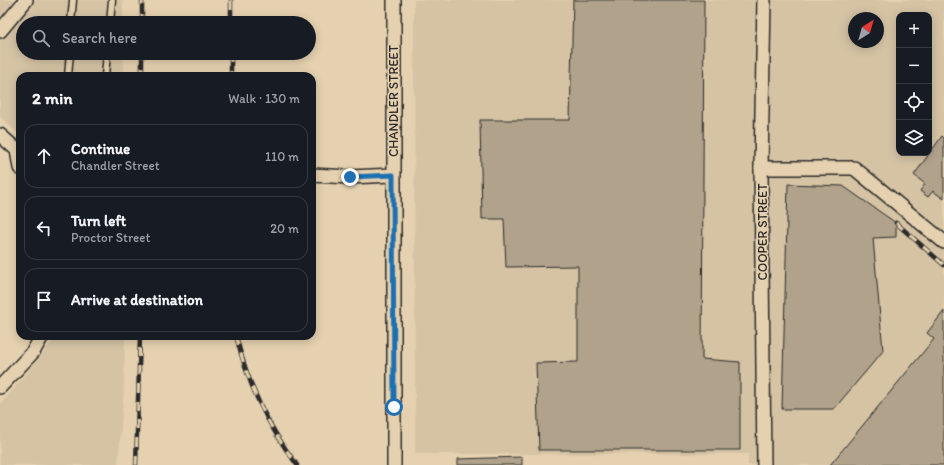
<!DOCTYPE html>
<meta charset="utf-8">
<style>
body{margin:0;font-family:Itim,sans-serif;background:#242831;color:#f1f3f6}
.controls{position:absolute;right:12px;top:12px;display:grid;overflow:hidden;border-radius:8px;box-shadow:0 2px 10px #0003}
.controls button{width:36px;height:36px;display:grid;place-items:center;padding:0;border:0;border-bottom:1px solid #363941;background:#171b24;color:#f1f3f6;font:20px sans-serif}
.compass{position:absolute;left:848px;top:12px;width:36px;height:36px;border-radius:50%;background:#171b24;box-shadow:0 2px 10px #0003;rotate:37deg}
.stop{position:absolute;width:12px;height:12px;margin:-9px;border:3px solid #1f6fb2;border-radius:50%;background:#fff}
.stop.end{background:#1f6fb2;border-color:#fff;box-shadow:0 1px 4px #0008}
.list{margin:0;padding:0;list-style:none}
h2{display:flex;justify-content:space-between;align-items:center;height:52px;margin:0;padding:0 16px;font-size:17px}
h2 small{font-size:13px;font-weight:400;color:#9ea1a6}
.list li{display:grid;grid-template-columns:26px 1fr auto;gap:12px;align-items:center;box-sizing:border-box;height:64px;margin:0 8px 8px;padding:0 8px;border:1px solid #363941;border-radius:12px}
.list b{display:block;font-size:15px;white-space:nowrap}
.list p{margin:0;font-size:13px;white-space:nowrap;color:#9ea1a6}
.list em{font-size:13px;font-style:normal;color:#9ea1a6}
.icon{flex:none;width:22px;height:22px;fill:none;stroke:currentColor;stroke-width:2;stroke-linecap:round;stroke-linejoin:round}
.map{position:relative;flex:none;width:944px;height:465px;overflow:hidden}
.search{position:absolute;background:#171b24;box-shadow:0 2px 10px #0003;left:16px;top:16px;width:300px;height:44px;display:flex;align-items:center;gap:10px;box-sizing:border-box;padding:0 14px;border-radius:22px;color:#9ea1a6;font-size:15px}
.panel{position:absolute;background:#171b24;box-shadow:0 2px 10px #0003;left:16px;top:72px;width:300px;height:268px;border-radius:12px}
.map>svg:first-child{display:block}
.built{fill:#d5c3a4;fill-rule:evenodd}
.building{fill:#b1a38b;stroke:#2b2b2b}
.lines{fill:none;stroke-linecap:round;stroke-linejoin:round}
.lane-casing{stroke:#2b2b2b;stroke-width:9}
.street-casing{stroke:#2b2b2b;stroke-width:16}
.lane{stroke:#e5d1af;stroke-width:6}
.street{stroke:#e5d1af;stroke-width:13}
.rail-casing{stroke:#2b2b2b;stroke-width:4.5}
.rail{stroke:#e5d1af;stroke-width:3;stroke-dasharray:9;stroke-linecap:butt}
.route{stroke:#1f6fb2;stroke-width:5}
.labels{text-anchor:middle;dominant-baseline:central;stroke-width:3;stroke-linejoin:round;paint-order:stroke}
.street-label{font-size:13px;fill:#2b2b2b;stroke:#e5d1af}
</style>
<div class="map">
<svg width="944" height="465" viewBox="0 0 944 465">
<rect width="100%" height="100%" fill="#e5d1af"/>
<filter id="ink" filterUnits="userSpaceOnUse"><feTurbulence type="fractalNoise" baseFrequency=".025" numOctaves="2"/><feDisplacementMap in="SourceGraphic" scale="8" xChannelSelector="R" yChannelSelector="G"/><feConvolveMatrix kernelMatrix="1 2 1 2 8 2 1 2 1" color-interpolation-filters="sRGB"/></filter>
<g filter="url(#ink)">
<g class="built">
<path d="M0,0H123V23H23V53H124V76H20V135L0,117Z"/>
<path d="M414,0H944V465H748V454H415ZM899,15H929V153H899ZM854,18H878V42H854Z"/>
<path d="M54,336H125L124,389L118,465H0V405L54,340Z"/>
</g>
<g class="building">
<path d="M573,0H704L702,359L740,362V450H539L536,363L578,362V266L506,267L504,219H482L480,120H570Z"/>
<path d="M942,136L944,138V199L933,191L928,197L920,191L925,184L914,175Z"/>
<path d="M788,184L843,186L896,223V237L873,238L883,351L834,409H782Z"/>
<path d="M944,311V465H830L934,339L927,333Z"/>
<path d="M522,457V465H458V459Z"/>
</g>
<g class="lines">
<g class="lane-casing">
<g id="lane">
<path d="M71,23L73,0"/>
<path d="M110,23L112,0"/>
<path d="M68,76L70,53"/>
<path d="M105,76L107,53"/>
</g>
</g>
<g class="street-casing">
<g id="street">
<path d="M394,0V465"/>
<path d="M0,31L26,0"/>
<path d="M0,135L17,150L20,168"/>
<path d="M761,168H854L944,242"/>
<path d="M312,175L350,177L393,175"/>
<path d="M0,387L33,352L42,336"/>
<path d="M764,465L761,168L764,0"/>
</g>
</g>
<use href="#lane" class="lane"/>
<use href="#street" class="street"/>
<g class="rail-casing">
<g id="rail">
<path d="M231,0V23"/>
<path d="M142,23V0"/>
<path d="M231,53V76"/>
<path d="M142,76V53"/>
<path d="M896,223L944,265"/>
<path d="M236,336C249,387 266,423 297,465"/>
<path d="M136,465L140,336"/>
</g>
</g>
<use href="#rail" class="rail"/>
</g>
</g>
<g class="lines" filter="url(#ink)">
<path class="route" d="M350,177L393,175L394,407"/>
</g>
<g class="labels">
<g class="street-label">
<text transform="translate(393 101) rotate(-90)">CHANDLER STREET</text>
<text transform="translate(762 232) rotate(-90)">COOPER STREET</text>
</g>
</g>
</svg>
<div class="controls">
<button>+</button>
<button>−</button>
<button><svg class="icon" aria-label="locate" viewBox="0 0 24 24"><circle cx="12" cy="12" r="6"/><path d="M12 2v4M12 18v4M2 12h4M18 12h4"/></svg></button>
<button><svg class="icon" aria-label="layers" viewBox="0 0 24 24"><path d="M12 4l9 5-9 5-9-5zM3 14l9 5 9-5"/></svg></button>
</div>
<svg class="compass" viewBox="-18 -18 36 36"><path d="M0-13l5 13h-10z" fill="#e53935"/><path d="M0 13l5-13h-10z" fill="#9ea1a6"/></svg>
<div class="stop" style="left:394px;top:407px"></div>
<div class="stop end" style="left:350px;top:177px"></div>
<div class="search"><svg class="icon" aria-label="search" viewBox="0 0 24 24"><circle cx="10" cy="10" r="6"/><path d="M15 15l6 6"/></svg>Search here</div>
<section class="panel">
<h2>2 min<small>Walk · 130 m</small></h2>
<ul class="list">
<li><svg class="icon" aria-label="ahead" viewBox="0 0 24 24"><path d="M12 20V5M6 11l6-6 6 6"/></svg><div><b>Continue</b><p>Chandler Street</p></div><em>110 m</em></li>
<li><svg class="icon" aria-label="left" viewBox="0 0 24 24"><path d="M17 20v-9H6M10 6l-5 5 5 5"/></svg><div><b>Turn left</b><p>Proctor Street</p></div><em>20 m</em></li>
<li><svg class="icon" aria-label="arrive" viewBox="0 0 24 24"><path d="M6 21V4h12l-3 4 3 4H6"/></svg><div><b>Arrive at destination</b></div></li>
</ul>
</section>
</div>
